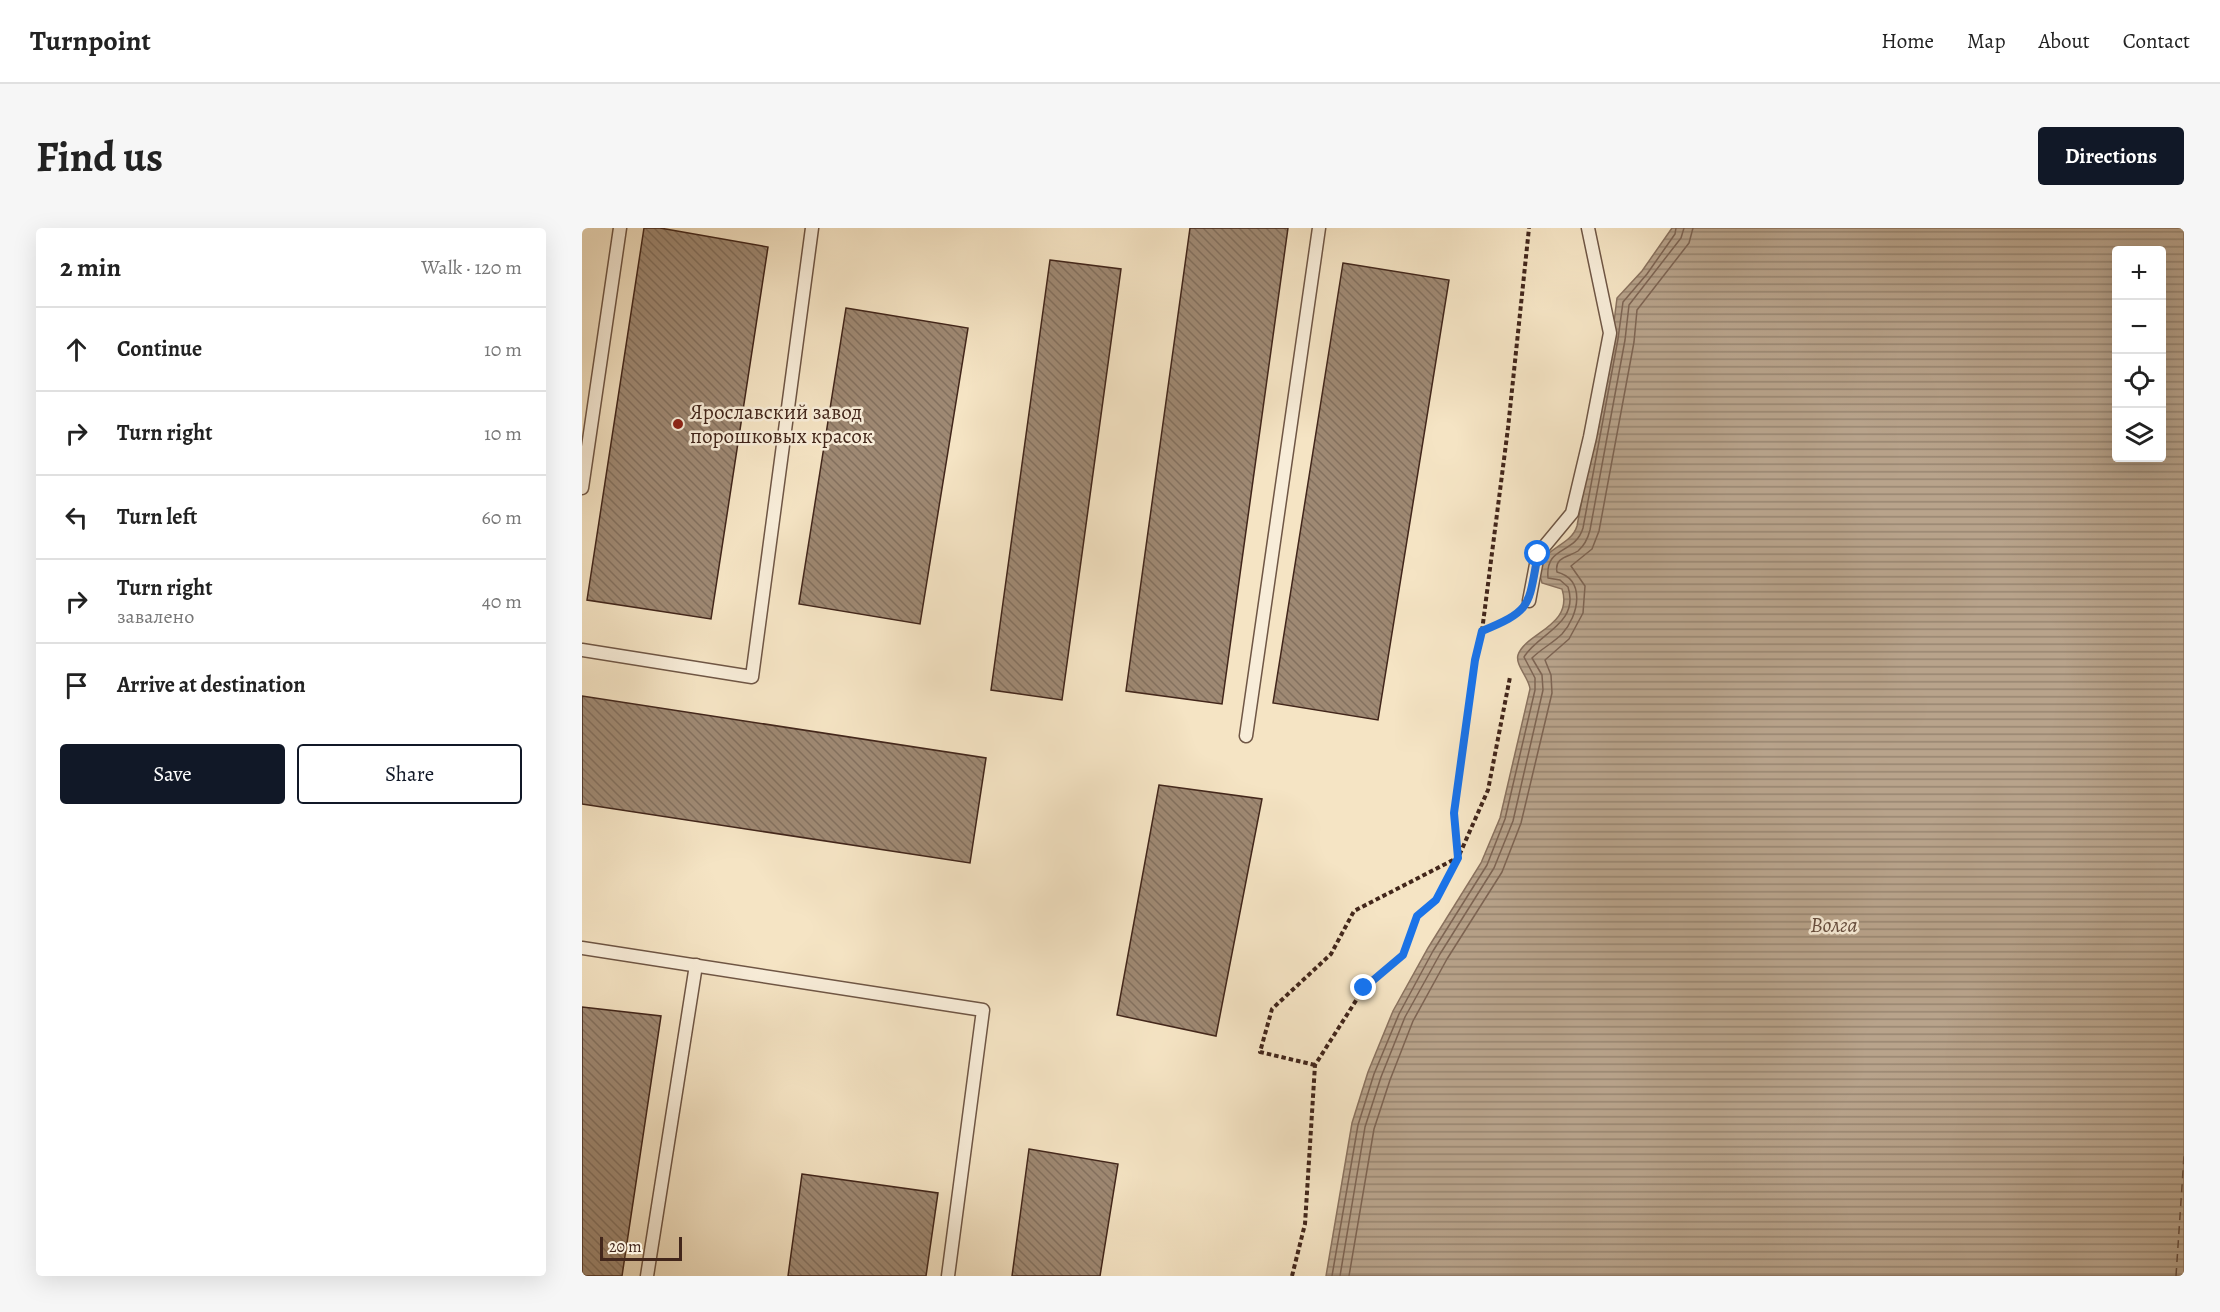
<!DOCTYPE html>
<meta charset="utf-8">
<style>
body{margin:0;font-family:Alegreya,serif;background:#f6f6f6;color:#222}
.controls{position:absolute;right:18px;top:18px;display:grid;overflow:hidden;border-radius:6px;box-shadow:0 6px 24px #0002}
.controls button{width:54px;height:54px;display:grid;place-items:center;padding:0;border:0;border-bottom:2px solid #e0e0e0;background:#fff;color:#222;font:30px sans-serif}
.scale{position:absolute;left:18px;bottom:15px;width:82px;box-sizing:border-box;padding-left:6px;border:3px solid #42261b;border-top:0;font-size:16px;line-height:21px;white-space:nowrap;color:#42261b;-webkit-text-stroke:4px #f8edd9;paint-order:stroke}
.stop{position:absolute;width:18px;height:18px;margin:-14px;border:4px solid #1a73e8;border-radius:50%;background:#fff}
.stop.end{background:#1a73e8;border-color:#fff;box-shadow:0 2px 6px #0008}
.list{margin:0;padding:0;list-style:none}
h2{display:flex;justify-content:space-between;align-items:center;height:78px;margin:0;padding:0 24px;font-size:26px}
h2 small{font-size:20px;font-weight:400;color:#767676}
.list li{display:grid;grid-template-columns:39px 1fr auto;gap:18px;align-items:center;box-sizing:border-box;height:84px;padding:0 24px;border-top:2px solid #e0e0e0}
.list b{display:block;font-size:22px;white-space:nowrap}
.list p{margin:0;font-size:20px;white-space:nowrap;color:#767676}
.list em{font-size:20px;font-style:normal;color:#767676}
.actions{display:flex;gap:12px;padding:18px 24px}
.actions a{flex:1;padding:14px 0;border:2px solid #111827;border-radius:6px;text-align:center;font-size:21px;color:#111827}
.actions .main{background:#111827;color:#fff}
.icon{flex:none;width:33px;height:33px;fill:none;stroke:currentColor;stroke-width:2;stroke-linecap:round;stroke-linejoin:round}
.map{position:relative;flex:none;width:1602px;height:1048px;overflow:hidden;border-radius:6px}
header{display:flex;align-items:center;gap:36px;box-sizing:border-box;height:84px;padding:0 30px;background:#fff;border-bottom:2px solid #e0e0e0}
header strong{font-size:28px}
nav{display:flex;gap:33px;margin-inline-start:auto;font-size:21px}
.intro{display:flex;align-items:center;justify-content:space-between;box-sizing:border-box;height:144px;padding:0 36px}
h1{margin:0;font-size:42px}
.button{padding:15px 27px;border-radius:6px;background:#111827;color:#fff;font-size:21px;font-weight:700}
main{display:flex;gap:36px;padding:0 36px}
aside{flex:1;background:#fff;border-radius:6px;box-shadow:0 6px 24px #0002}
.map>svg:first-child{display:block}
.water{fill:url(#water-rules);stroke:#89715e;stroke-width:1.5;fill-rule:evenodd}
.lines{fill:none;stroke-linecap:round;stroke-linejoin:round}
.shore{stroke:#7d6453;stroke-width:1.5}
.ferry{stroke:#654c3d;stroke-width:1.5;stroke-dasharray:8 6;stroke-linecap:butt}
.building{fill:url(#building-back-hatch);stroke:#42261b;stroke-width:1.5}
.service-casing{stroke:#6f5645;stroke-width:15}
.path{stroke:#42261b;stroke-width:4;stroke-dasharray:4.5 3;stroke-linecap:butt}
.service{stroke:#f8edd9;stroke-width:12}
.route{stroke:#1a73e8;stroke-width:8}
.poi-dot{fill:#8f2418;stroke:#f8edd9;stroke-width:2}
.labels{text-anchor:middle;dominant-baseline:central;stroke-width:5;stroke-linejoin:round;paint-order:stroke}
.poi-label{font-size:21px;fill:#42261b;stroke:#f8edd9;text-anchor:start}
.water-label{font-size:22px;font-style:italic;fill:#654c3d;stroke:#f8edd9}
</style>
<header>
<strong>Turnpoint</strong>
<nav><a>Home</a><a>Map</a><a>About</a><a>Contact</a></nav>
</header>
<div class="intro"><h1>Find us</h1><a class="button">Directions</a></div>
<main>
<aside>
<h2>2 min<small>Walk · 120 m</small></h2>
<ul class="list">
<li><svg class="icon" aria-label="ahead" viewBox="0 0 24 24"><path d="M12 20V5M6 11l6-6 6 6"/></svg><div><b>Continue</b></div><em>10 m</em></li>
<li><svg class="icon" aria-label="right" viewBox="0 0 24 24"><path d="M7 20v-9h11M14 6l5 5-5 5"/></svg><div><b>Turn right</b></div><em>10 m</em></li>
<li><svg class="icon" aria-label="left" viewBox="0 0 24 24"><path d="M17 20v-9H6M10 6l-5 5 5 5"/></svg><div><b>Turn left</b></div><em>60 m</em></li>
<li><svg class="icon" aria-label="right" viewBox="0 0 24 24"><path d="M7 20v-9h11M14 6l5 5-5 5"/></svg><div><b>Turn right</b><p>завалено</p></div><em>40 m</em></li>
<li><svg class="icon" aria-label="arrive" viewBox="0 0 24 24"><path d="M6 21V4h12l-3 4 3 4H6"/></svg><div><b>Arrive at destination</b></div></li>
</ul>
<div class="actions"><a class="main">Save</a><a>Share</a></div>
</aside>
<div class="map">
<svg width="1602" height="1048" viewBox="0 0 1602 1048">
<defs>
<pattern id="water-rules" width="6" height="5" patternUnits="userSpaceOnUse" patternTransform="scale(1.5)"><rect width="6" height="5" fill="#b8a38b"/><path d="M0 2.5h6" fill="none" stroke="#978571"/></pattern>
<pattern id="building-back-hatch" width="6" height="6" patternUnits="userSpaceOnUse" patternTransform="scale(1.5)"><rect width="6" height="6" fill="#9f8973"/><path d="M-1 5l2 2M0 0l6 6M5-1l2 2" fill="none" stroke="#83705e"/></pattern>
</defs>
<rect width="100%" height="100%" fill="#f5e4c4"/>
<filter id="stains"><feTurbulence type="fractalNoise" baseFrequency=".00333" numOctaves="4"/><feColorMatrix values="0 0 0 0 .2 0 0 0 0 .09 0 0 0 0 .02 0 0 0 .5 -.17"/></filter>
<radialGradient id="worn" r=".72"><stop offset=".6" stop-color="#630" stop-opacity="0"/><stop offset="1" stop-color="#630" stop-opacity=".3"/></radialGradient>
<path class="water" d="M1090,0H1602V1048H744L770,895L786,844L811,783L846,720L899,635L918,590L948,461C947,450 933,437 936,427C943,405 992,398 980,361L960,355C948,320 988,322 995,298L1030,110L1035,70L1060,43ZM1534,22H1580V230H1534Z"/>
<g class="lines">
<g class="shore">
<path d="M750,1048L776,897L792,846L817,786L851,723L905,637L923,591L953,462V450L942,429C955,406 998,396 986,359L978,352L966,350C963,317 993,327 1001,300L1036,111L1041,74L1065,46L1093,6L1094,0"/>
<path d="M758,1048L783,899L799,849L823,789L858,726L912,640L931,593L961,462L960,447L950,430C959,421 971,415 980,406C997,387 1004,352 975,344C972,329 987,329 996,323C1003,317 1006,310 1008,302L1043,112L1047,77L1099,10L1102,0"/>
<path d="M767,1048L792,901L808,852L831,793L865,731L920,644L939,595L970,465L969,447L963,432L987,411L1001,385L1003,358L989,338L1010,321L1017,303L1052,114L1055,82L1107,15L1111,0"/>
</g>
<path class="ferry" d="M1594,1048L1602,928"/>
</g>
<g class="building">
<path d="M62,0H78L186,19L129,391L5,372Z"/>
<path d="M608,0H706L640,476L544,463Z"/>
<path d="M468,32L539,41L480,472L409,462Z"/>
<path d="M761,35L867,52L796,492L691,475Z"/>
<path d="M264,80L386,100L338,396L217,376Z"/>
<path d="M0,468L404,530L388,635L0,576Z"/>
<path d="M577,557L680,571L634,808L535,787Z"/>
<path d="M0,779L79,788L40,1048H0Z"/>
<path d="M447,921L536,936L518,1048H430Z"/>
<path d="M220,946L356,965L344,1048H206Z"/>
</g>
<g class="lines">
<g class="service-casing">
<g id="service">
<path d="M0,260L38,0"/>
<path d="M947,373L956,326L990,285L1008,209L1028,105L1006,0"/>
<path d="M0,422L170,449L230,0"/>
<path d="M664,508L737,0"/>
<path d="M0,720L401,782L366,1048"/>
<path d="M65,1048L114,737"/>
</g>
</g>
<g class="path">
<path d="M900,403L926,200L947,0"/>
<path d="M876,629L872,585L893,432L900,403L935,386"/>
<path d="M733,837L678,824L690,781L749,726L772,683L875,630"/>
<path d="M710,1048L723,996L733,837L782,760L821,727L835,688L853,672L876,630L906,562L928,449"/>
</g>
<use href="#service" class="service"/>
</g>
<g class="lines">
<path class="route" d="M782,760L821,727L835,688L854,672L876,630L872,585L893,432L900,403C951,382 946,378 956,326"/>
</g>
<circle class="poi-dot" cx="96" cy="196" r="6"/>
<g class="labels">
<g class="poi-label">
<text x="108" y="184">Ярославский завод<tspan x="108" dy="24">порошковых красок</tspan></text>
</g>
<g class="water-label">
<text x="1252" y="697">Волга</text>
</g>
</g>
<rect width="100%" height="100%" filter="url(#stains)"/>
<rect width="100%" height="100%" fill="url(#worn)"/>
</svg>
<div class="controls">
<button>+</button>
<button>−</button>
<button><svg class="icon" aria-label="locate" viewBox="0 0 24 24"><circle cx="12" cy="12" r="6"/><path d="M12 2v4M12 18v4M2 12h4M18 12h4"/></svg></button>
<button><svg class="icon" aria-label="layers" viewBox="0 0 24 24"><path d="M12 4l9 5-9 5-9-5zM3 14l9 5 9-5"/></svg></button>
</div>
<div class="scale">20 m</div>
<div class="stop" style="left:956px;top:326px"></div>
<div class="stop end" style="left:782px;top:760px"></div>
</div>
</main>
